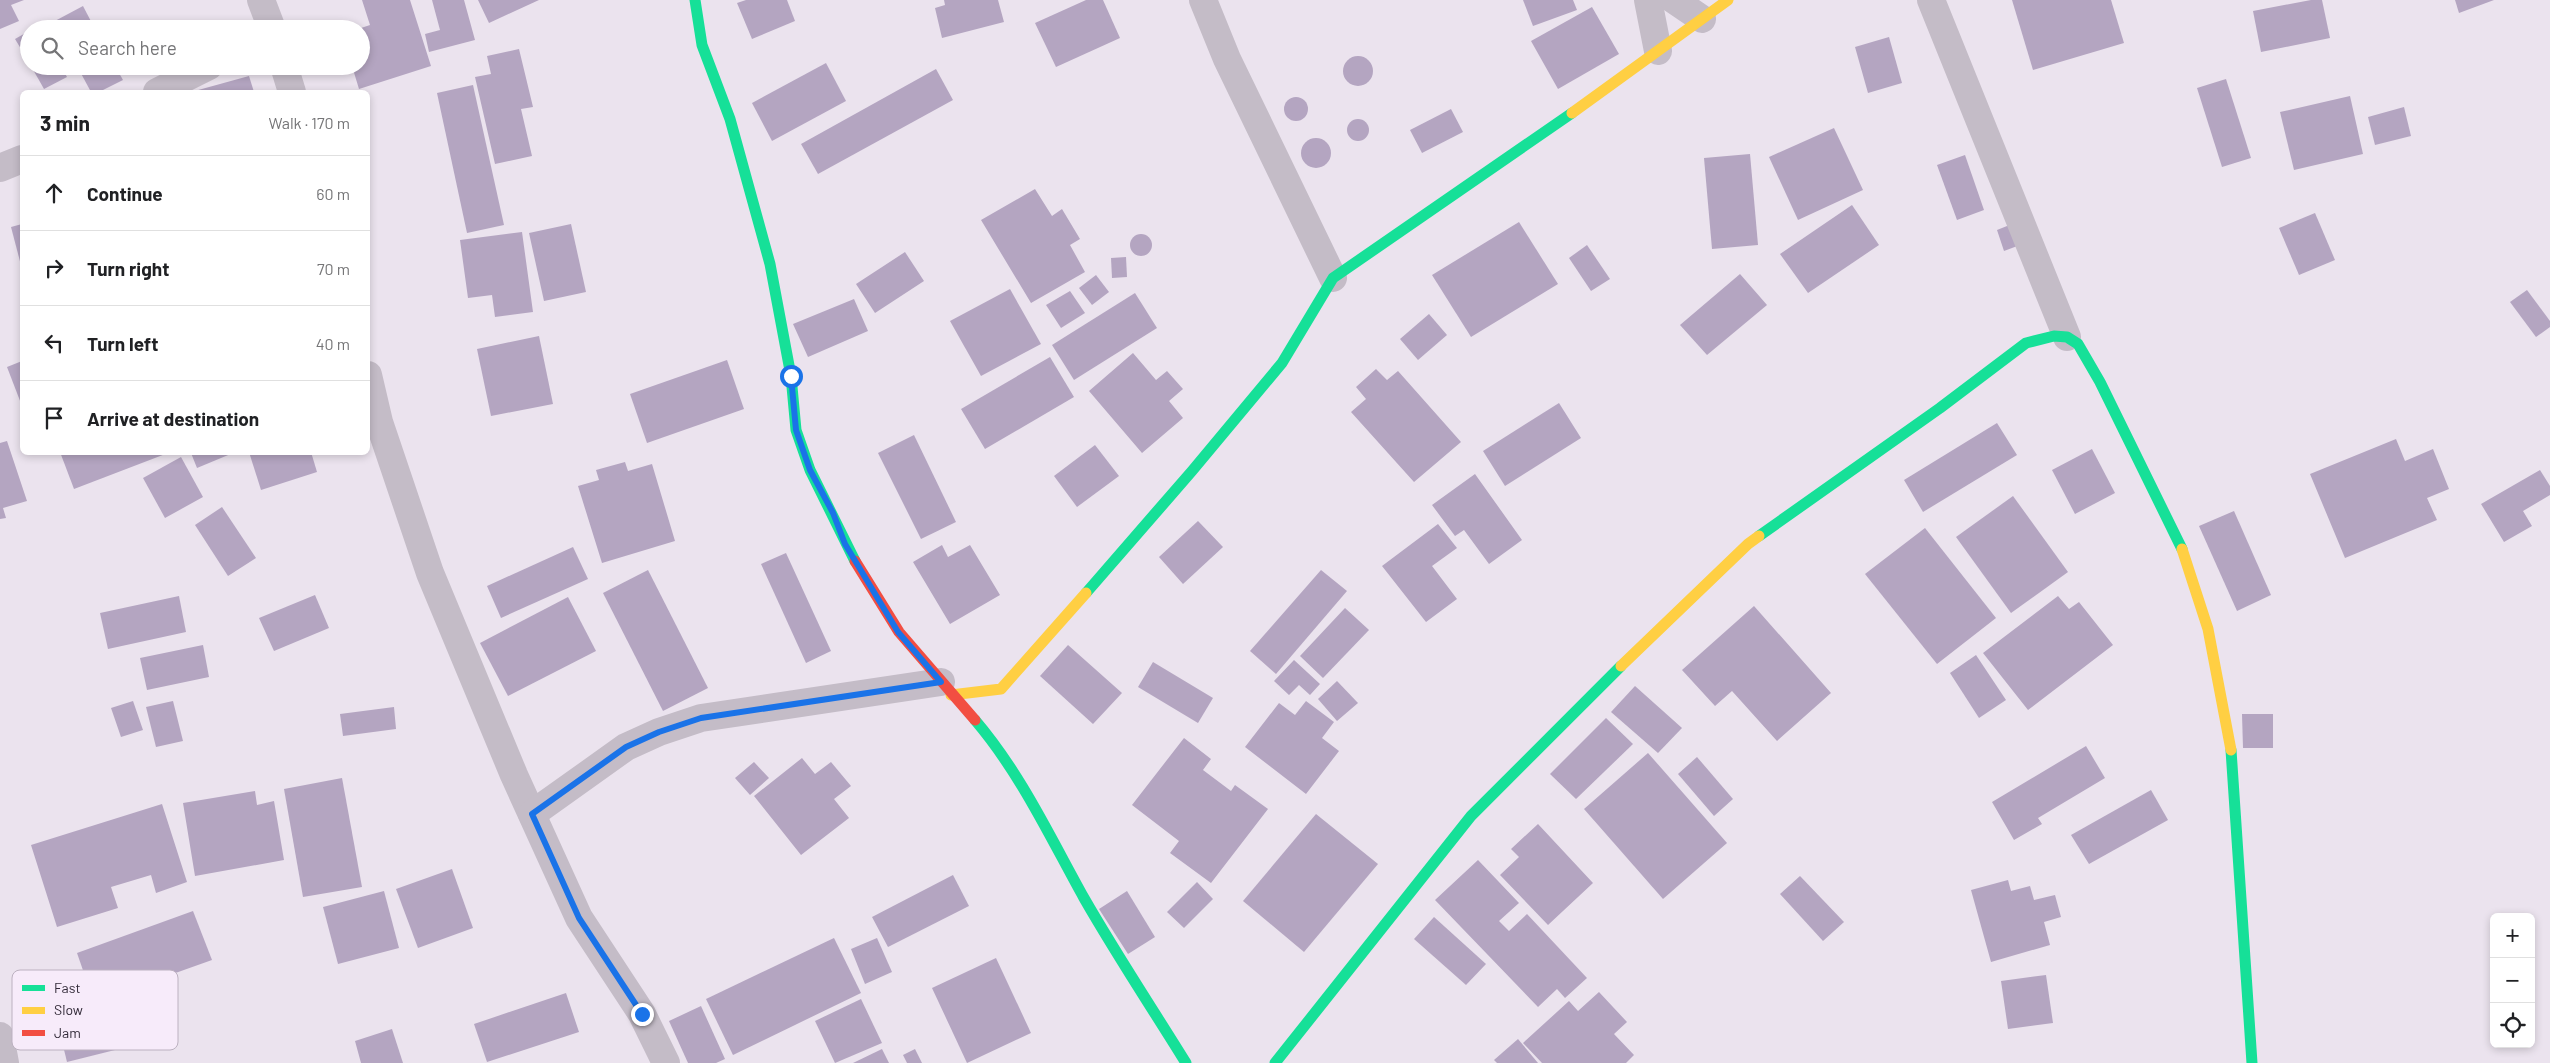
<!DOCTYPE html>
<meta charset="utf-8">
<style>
body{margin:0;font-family:Barlow,sans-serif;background:#f6f6f6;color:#202124}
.controls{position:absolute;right:15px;bottom:15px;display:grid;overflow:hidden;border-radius:8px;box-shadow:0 2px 8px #0003}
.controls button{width:45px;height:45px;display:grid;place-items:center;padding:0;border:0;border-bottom:1px solid #e0e0e0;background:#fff;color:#202124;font:25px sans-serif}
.stop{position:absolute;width:15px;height:15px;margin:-11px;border:4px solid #1a73e8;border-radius:50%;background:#fff}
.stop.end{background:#1a73e8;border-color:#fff;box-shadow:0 1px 5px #0008}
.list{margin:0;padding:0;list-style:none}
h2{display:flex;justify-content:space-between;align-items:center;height:65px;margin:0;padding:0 20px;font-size:21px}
h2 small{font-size:16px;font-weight:400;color:#757577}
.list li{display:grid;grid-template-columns:32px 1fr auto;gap:15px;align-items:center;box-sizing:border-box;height:75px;padding:0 20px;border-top:1px solid #e0e0e0}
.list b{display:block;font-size:19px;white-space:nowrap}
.list em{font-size:16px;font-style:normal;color:#757577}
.icon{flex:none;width:28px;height:28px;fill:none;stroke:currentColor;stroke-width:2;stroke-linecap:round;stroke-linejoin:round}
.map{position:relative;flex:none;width:2550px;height:1063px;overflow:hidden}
.search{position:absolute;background:#fff;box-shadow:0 2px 8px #0003;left:20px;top:20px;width:350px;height:55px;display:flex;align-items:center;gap:12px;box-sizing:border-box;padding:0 18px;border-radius:28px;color:#757577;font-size:19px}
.panel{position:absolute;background:#fff;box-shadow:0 2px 8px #0003;left:20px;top:90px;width:350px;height:365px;border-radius:8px}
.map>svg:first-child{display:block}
.building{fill:#b4a5c1}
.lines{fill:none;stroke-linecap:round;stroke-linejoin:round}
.street{stroke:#c4bcc7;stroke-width:28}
.fast{stroke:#16e098;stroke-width:11}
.slow{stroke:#ffcf43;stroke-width:11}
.jam{stroke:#f24e42;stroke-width:11}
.route{stroke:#1a73e8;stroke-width:6}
.key{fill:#f7ebfa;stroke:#bcb1c0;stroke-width:1}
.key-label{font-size:14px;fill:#322a38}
</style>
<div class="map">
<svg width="2550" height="1063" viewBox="0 0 2550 1063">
<rect width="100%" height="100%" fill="#ebe3ee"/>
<g class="building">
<path d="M0,0H24L11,5L19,21L0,29Z"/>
<path d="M362,0H410L431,66L359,89L352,66H361V28L370,25Z"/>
<path d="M432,0H464L475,40L429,52L425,34L440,30Z"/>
<path d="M478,0H539L489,23Z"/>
<path d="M746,0H787L795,21L752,39L737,3Z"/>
<path d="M944,0H998L1004,22L942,38L935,8L945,5Z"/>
<path d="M1086,0H1103L1120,38L1056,67L1035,23Z"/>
<path d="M1523,0H1573L1577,10L1533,26Z"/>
<path d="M2012,0H2111L2124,43L2033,70Z"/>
<path d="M2311,0H2322L2330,38L2261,52L2253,11Z"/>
<path d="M2455,0H2494L2459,13Z"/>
<path d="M83,6L95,29H56L53,22Z"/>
<path d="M1592,7L1619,54L1558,89L1531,41Z"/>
<path d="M29,31V62L15,39Z"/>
<path d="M1889,37L1902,83L1868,93L1855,47Z"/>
<path d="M519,49L533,107L521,109L532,156L495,164L475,77L491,74L487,56Z"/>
<circle cx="1358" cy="71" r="15"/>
<path d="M826,63L846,101L772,141L752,103Z"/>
<path d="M31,66H61L67,77L44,89Z"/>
<path d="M77,66H115L123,80L99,92H91Z"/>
<path d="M936,69L953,100L818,174L801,144Z"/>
<path d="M249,76L254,92H191Z"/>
<path d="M2226,79L2251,158L2222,167L2197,88Z"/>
<path d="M473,85L504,225L467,233L437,93Z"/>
<path d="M2350,96L2363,154L2294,170L2280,112Z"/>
<circle cx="1296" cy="109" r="12"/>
<path d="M2404,107L2411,136L2375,145L2368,117Z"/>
<path d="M1451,109L1463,132L1422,153L1410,130Z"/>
<circle cx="1358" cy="130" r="11"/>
<path d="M1834,128L1863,190L1798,220L1769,157Z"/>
<circle cx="1316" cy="153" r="15"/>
<path d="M1750,154L1758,245L1712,249L1704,158Z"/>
<path d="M1965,155L1984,210L1957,220L1937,165Z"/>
<path d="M1035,189L1052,216L1062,209L1080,239L1070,245L1085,272L1031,303L981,220Z"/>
<path d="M1852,205L1879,245L1808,293L1780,254Z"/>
<path d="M2315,213L2335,260L2299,275L2279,228Z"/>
<path d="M1519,222L1558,284L1471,337L1432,275Z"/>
<path d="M22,224V269L11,227Z"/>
<path d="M571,224L586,292L544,301L529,233Z"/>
<path d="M2012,224L2020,245L2004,251L1997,230Z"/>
<path d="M522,232L533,312L495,317L492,295L468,298L460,240Z"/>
<circle cx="1141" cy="245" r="11"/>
<path d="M1587,245L1610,279L1591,291L1569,258Z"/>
<path d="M905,252L924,281L875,313L856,284Z"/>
<path d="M1126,257L1127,277L1112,278L1111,258Z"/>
<path d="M1740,274L1767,305L1707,355L1680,325Z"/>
<path d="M1096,275L1109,292L1092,305L1079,288Z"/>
<path d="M1010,289L1041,344L981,376L950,321Z"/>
<path d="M2527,290L2550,321V327L2536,337L2510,302Z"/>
<path d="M1070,291L1085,313L1061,328L1046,305Z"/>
<path d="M1135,293L1157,328L1074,380L1052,345Z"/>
<path d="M854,299L868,331L808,357L793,324Z"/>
<path d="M1429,314L1447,335L1418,360L1400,339Z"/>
<path d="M539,336L553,404L491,416L477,349Z"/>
<path d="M1133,353L1156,380L1167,371L1183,389L1169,401L1183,418L1142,453L1089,391Z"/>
<path d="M1050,357L1074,397L985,449L961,409Z"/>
<path d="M727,360L744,409L647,443L630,394Z"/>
<path d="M22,361V406L7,367Z"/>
<path d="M1376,369L1387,380L1398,371L1461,442L1414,482L1351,412L1366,399L1356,387Z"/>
<path d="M1559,403L1581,438L1505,486L1483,451Z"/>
<path d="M1997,423L2017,455L1923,512L1904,480Z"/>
<path d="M914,435L956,522L921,539L878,453Z"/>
<path d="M2396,439L2405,461L2433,449L2449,489L2427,498L2437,520L2345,558L2310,474Z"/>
<path d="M7,441L27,501L3,508L6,518L0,519V443Z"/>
<path d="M1095,445L1119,476L1077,507L1054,476Z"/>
<path d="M2092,449L2115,493L2075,514L2052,470Z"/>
<path d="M60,452H168V453L74,489Z"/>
<path d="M249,452H311L317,472L261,490Z"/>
<path d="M191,453H233L197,468Z"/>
<path d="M181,457L203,497L165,518L143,478Z"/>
<path d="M625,462L628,471L652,464L675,541L602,563L578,486L599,480L596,470Z"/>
<path d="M2540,470L2550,486V495L2523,511L2532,526L2504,542L2481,504Z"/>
<path d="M1475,474L1522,540L1489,564L1464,530L1455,536L1432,505Z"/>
<path d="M2013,496L2068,572L2011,613L1956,537Z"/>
<path d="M222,507L256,558L228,576L195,525Z"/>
<path d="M2234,511L2271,595L2237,611L2199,526Z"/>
<path d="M1198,521L1223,547L1183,584L1159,557Z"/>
<path d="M1438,524L1457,548L1432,566L1457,599L1426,622L1382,566Z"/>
<path d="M1925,528L1996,618L1937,664L1865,574Z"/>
<path d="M942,545L948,557L970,545L1000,595L950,624L913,562Z"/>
<path d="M573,547L588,579L501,618L487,586Z"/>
<path d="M786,553L831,651L806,663L761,564Z"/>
<path d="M648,570L708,688L663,711L603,593Z"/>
<path d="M1321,570L1347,591L1276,674L1250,651Z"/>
<path d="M315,595L329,628L274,651L259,618Z"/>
<path d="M179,596L186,632L108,649L100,613Z"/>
<path d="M2058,596L2069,609L2079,602L2113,645L2028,710L1983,653Z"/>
<path d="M568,597L596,651L508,696L480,643Z"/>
<path d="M1754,606L1831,693L1777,741L1732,691L1715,706L1682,670Z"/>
<path d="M1345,608L1369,630L1323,678L1300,656Z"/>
<path d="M203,645L209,677L147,690L140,658Z"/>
<path d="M1068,645L1122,693L1093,724L1040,676Z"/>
<path d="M1976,655L2006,700L1979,718L1950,673Z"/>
<path d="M1294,660L1320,684L1310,695L1299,685L1289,695L1274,681Z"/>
<path d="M1153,662L1213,698L1198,723L1138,687Z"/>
<path d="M1337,681L1358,703L1337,721L1318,699Z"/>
<path d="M1635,686L1682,728L1658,753L1611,712Z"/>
<path d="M133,701L143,730L121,737L111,708Z"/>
<path d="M173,701L183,741L156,747L146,707Z"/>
<path d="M1306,701L1334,722L1322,738L1339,751L1306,794L1245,747L1279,703L1295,715Z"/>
<path d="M394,707L396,729L343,736L340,714Z"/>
<path d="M2242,714H2273V748H2243Z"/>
<path d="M1606,718L1633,744L1576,799L1550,774Z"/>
<path d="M1184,738L1211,759L1203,770L1231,791L1235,785L1268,809L1211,883L1170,853L1179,841L1132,805Z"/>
<path d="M2086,746L2105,778L2038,818L2042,824L2014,840L1992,802Z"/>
<path d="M1648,753L1727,843L1663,899L1584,809Z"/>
<path d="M1697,757L1733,799L1714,816L1678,774Z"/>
<path d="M802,758L815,774L831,762L851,786L834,799L849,818L801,855L754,796Z"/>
<path d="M754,762L769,778L750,795L735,778Z"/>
<path d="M342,778L362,887L303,897L284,789Z"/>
<path d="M2151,790L2168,820L2089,864L2071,835Z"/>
<path d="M255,791L257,805L274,801L284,860L195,876L183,803Z"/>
<path d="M162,804L187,882L156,893L151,875L111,887L118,908L57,927L31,845Z"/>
<path d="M1316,814L1378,864L1304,952L1243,901Z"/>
<path d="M1538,824L1593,883L1548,925L1500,875L1519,857L1511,849Z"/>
<path d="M1478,860L1519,903L1499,921L1509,931L1527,914L1587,978L1565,998L1557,989L1538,1007L1435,900Z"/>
<path d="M452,869L473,928L418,948L396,889Z"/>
<path d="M953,875L969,906L888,947L872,917Z"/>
<path d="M1800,876L1844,922L1823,941L1780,894Z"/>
<path d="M2008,880L2011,891L2030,886L2034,900L2055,895L2061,917L2044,922L2050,945L1991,962L1971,890Z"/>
<path d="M1197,882L1213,899L1184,928L1167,912Z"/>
<path d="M384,891L399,948L338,964L323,907Z"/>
<path d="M1127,891L1155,937L1128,954L1099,909Z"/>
<path d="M193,911L212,960L94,1002L77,953Z"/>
<path d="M1434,917L1486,964L1466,985L1414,939Z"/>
<path d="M834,938L861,993L733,1055L706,999Z"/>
<path d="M877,938L892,972L865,984L851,949Z"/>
<path d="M996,958L1031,1033L967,1063L932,988Z"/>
<path d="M2046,975L2053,1023L2008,1029L2001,981Z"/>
<path d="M1599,992L1627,1022L1614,1034L1634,1055L1626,1063H1542L1523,1043L1569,1001L1578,1011Z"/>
<path d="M566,993L579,1032L487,1062L474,1024Z"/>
<path d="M861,999L882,1043L835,1063L815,1021Z"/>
<path d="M701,1006L725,1059L716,1063H688L669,1021Z"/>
<path d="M127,1012L135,1045L67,1062L59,1029Z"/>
<path d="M392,1029L403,1063H361L355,1041Z"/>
<path d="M1518,1039L1538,1063H1497L1494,1060Z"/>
<path d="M882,1049L889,1063H853Z"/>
<path d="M915,1049L922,1063H907L903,1055Z"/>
</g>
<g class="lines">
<g class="street">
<path d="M261,0L272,29"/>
<path d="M1203,0L1227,59L1333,278"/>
<path d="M1648,0L1658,51"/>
<path d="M1674,0L1702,19"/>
<path d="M1931,0L2067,337"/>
<path d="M284,66L292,92"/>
<path d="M157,92L209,66"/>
<path d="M0,168L22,159"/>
<path d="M368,375L379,422L430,573L514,775L579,918L642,1014L666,1063"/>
<path d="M532,814L626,747L659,732L701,718L941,682"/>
<path d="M0,1036L5,1063"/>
</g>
<g class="fast">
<path d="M695,0L702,45L730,119L770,264L791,376L796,430L810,470L855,561"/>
<path d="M1759,536L1940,408L2026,343L2054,336L2067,337L2078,344L2100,382L2182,549"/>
<path d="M1086,593L1192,471L1282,363L1333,278L1572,113"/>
<path d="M975,720C1021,774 1050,837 1084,898C1116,954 1152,1008 1186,1063"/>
<path d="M2231,750L2252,1063"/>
<path d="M1275,1063L1471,816L1621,666"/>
</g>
<g class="slow">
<path d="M1572,113L1728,0"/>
<path d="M2182,549L2208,629L2231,750"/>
<path d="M1621,666L1748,544L1759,536"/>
<path d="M951,695L1001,689L1086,593"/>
</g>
<path class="jam" d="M855,561L899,632L975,720"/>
</g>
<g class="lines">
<path class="route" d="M642,1014L579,918L532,814L626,747L659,732L701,718L941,682L898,632L845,544L833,513L810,470L796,430L791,376"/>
</g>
<rect x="12" y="970" width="166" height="80" rx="8" class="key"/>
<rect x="22" y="985" width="23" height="6" fill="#16e098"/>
<rect x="22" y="1007" width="23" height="7" fill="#ffcf43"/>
<rect x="22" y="1030" width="23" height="6" fill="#f24e42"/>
<g class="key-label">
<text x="54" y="993">Fast</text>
<text x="54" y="1015">Slow</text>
<text x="54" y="1038">Jam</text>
</g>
</svg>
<div class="controls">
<button>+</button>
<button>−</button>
<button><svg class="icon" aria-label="locate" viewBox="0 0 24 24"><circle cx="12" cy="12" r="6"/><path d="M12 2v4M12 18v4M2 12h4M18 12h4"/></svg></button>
</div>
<div class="stop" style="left:791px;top:376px"></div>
<div class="stop end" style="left:642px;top:1014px"></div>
<div class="search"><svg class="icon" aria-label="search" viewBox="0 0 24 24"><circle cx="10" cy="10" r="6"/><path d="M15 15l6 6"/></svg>Search here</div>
<section class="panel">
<h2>3 min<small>Walk · 170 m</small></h2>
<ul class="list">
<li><svg class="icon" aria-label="ahead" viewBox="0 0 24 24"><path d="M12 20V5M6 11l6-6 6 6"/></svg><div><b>Continue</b></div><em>60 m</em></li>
<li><svg class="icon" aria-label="right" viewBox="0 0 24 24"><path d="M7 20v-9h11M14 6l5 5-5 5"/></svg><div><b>Turn right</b></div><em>70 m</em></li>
<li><svg class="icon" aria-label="left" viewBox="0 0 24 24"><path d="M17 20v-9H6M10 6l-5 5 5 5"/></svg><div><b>Turn left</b></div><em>40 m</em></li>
<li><svg class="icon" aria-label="arrive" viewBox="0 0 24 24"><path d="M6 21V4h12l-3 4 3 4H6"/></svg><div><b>Arrive at destination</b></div></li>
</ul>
</section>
</div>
